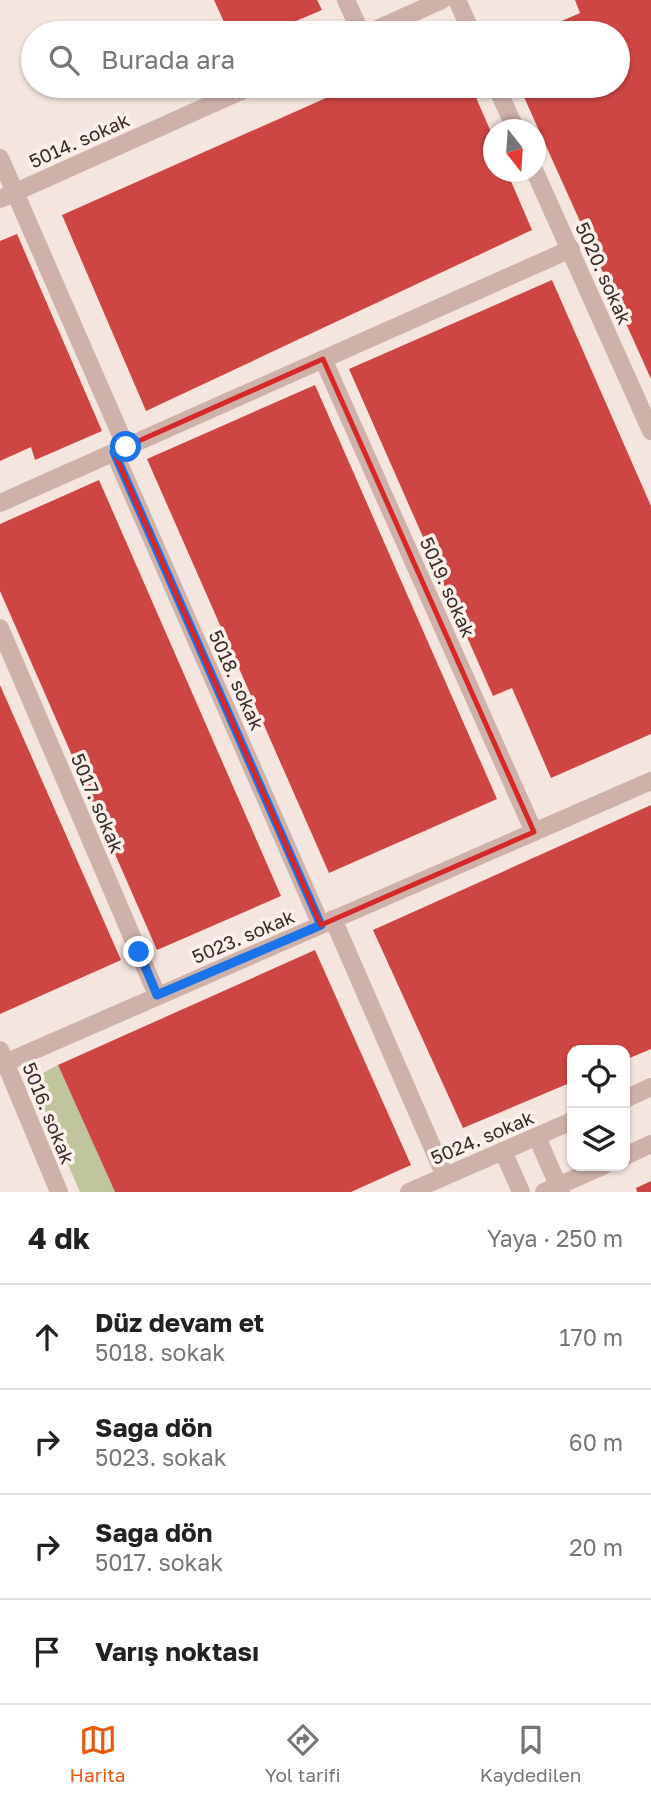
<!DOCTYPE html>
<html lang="tr">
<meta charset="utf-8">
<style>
body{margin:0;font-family:"Golos Text",sans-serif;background:#f2f2f2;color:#222}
.controls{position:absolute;right:21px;bottom:21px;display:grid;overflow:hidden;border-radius:14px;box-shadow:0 2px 5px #0004}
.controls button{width:63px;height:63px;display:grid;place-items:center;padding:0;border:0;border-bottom:2px solid #e0e0e0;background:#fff;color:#222;font:35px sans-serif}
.compass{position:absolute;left:483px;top:119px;width:63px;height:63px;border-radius:50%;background:#fff;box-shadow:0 2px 5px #0004;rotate:163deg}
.stop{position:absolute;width:21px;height:21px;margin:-16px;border:5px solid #1a73e8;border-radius:50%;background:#fff}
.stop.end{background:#1a73e8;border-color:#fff;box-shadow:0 2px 7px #0008}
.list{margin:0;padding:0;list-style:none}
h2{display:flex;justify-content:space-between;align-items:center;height:91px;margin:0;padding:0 28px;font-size:30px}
h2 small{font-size:23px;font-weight:400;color:#767676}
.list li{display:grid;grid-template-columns:46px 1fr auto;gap:21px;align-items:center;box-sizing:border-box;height:105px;padding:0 28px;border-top:2px solid #e0e0e0}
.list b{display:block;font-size:26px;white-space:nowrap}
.list p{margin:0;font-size:23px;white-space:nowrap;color:#767676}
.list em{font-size:23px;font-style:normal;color:#767676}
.icon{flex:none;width:38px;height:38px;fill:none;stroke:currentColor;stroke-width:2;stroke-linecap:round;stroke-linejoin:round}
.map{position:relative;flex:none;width:651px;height:1192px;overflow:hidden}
.search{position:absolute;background:#fff;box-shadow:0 2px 5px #0004;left:21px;right:21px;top:21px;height:77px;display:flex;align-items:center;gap:18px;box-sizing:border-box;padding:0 24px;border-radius:38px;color:#767676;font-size:26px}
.sheet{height:511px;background:#fff}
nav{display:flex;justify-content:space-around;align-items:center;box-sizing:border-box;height:98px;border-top:2px solid #e0e0e0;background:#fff;font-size:19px;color:#767676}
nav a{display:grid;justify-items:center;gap:4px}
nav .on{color:#ea580c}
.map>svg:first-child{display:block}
.green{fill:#c1c59d}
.building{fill:#cd4644}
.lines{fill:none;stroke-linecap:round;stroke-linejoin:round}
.minor{stroke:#ceb2a9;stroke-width:18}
.route{stroke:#1a73e8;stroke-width:9}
.marked{fill:none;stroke:#d62828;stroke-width:5;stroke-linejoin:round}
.labels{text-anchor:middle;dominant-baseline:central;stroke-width:7;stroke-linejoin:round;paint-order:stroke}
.street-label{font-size:19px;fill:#3a2b29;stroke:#fbf1ec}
</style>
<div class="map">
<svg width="651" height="1192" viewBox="0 0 651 1192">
<rect width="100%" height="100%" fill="#f4e5df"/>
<path class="green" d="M58,1065L115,1192H80L31,1079Z"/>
<g class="building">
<path d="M214,0H317L322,10L268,33H229Z"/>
<path d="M575,0H651V379L519,86H618V33H534L580,13Z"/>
<path d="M353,86H471L494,139V172H507L532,230L146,411L62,215Z"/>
<path d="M17,234L102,431L35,460L31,447L0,461V241Z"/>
<path d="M552,280L651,506V734L551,778L512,688L493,696L349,369Z"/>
<path d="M315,385L497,799L329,873L147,459Z"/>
<path d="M99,480L281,896L157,950L0,591V524Z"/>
<path d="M0,685L121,960L0,1014Z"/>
<path d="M651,805V1049L625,1060V1050H572V1082L463,1128L373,930Z"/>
<path d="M315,950L411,1165L351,1192H115L58,1065Z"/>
<path d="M651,1181V1192H637L636,1188Z"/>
</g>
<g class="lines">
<g class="minor">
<path d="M346,0L361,33"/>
<path d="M457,0L472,33"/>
<path d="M368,33L442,0"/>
<path d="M496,86L516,130"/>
<path d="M0,158L126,447"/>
<path d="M535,172L651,431"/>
<path d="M0,199L252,86"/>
<path d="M323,359L534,832"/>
<path d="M114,452L321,925"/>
<path d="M0,503L571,249"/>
<path d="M0,628L157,995"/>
<path d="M333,919L445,1176"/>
<path d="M0,1050L59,1192"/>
<path d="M5,1063L651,781"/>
<path d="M625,1099L651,1087"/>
<path d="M537,1137L561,1192"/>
<path d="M503,1151L521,1192"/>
<path d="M625,1156L651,1144"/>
<path d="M409,1192L572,1121"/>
<path d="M544,1192L603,1166"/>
</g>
</g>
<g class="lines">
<path class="route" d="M126,447L114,452L321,925L157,995L139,952"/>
</g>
<path class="marked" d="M323,359L534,832L321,925L114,452Z"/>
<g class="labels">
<g class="street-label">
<text transform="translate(79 140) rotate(-24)">5014. sokak</text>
<text transform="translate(604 273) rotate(66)">5020. sokak</text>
<text transform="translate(448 587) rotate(66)">5019. sokak</text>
<text transform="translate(237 680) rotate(66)">5018. sokak</text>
<text transform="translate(98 803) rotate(67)">5017. sokak</text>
<text transform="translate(243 936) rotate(-23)">5023. sokak</text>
<text transform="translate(49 1113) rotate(68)">5016. sokak</text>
<text transform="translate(482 1137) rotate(-23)">5024. sokak</text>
</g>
</g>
</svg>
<div class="controls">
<button><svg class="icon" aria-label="locate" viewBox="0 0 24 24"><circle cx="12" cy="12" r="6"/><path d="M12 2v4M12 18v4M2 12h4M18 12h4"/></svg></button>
<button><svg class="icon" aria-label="layers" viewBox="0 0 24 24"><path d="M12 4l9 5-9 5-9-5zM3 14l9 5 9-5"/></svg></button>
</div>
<svg class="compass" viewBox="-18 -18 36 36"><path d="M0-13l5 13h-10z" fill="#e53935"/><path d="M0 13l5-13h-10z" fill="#767676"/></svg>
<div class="stop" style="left:126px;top:447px"></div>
<div class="stop end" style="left:139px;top:952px"></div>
<div class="search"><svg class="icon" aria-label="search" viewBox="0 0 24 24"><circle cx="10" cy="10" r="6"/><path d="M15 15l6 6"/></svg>Burada ara</div>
</div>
<section class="sheet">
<h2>4 dk<small>Yaya · 250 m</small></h2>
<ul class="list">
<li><svg class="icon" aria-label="ahead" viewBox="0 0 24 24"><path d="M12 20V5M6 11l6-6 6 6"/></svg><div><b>Düz devam et</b><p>5018. sokak</p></div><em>170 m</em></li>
<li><svg class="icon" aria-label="right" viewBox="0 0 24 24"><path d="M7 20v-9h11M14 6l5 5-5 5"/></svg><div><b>Sağa dön</b><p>5023. sokak</p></div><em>60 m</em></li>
<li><svg class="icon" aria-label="right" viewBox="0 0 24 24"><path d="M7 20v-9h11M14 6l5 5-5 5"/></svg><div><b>Sağa dön</b><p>5017. sokak</p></div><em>20 m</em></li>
<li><svg class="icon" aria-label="arrive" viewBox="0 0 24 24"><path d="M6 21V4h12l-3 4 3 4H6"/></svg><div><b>Varış noktası</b></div></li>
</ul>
</section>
<nav>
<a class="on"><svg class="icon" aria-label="map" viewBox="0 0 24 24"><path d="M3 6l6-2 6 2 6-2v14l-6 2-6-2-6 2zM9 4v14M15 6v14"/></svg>Harita</a>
<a><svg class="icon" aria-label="directions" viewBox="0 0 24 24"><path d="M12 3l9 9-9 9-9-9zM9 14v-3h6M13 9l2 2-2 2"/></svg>Yol tarifi</a>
<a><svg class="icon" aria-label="saved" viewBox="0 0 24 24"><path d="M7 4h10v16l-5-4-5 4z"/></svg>Kaydedilen</a>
</nav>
